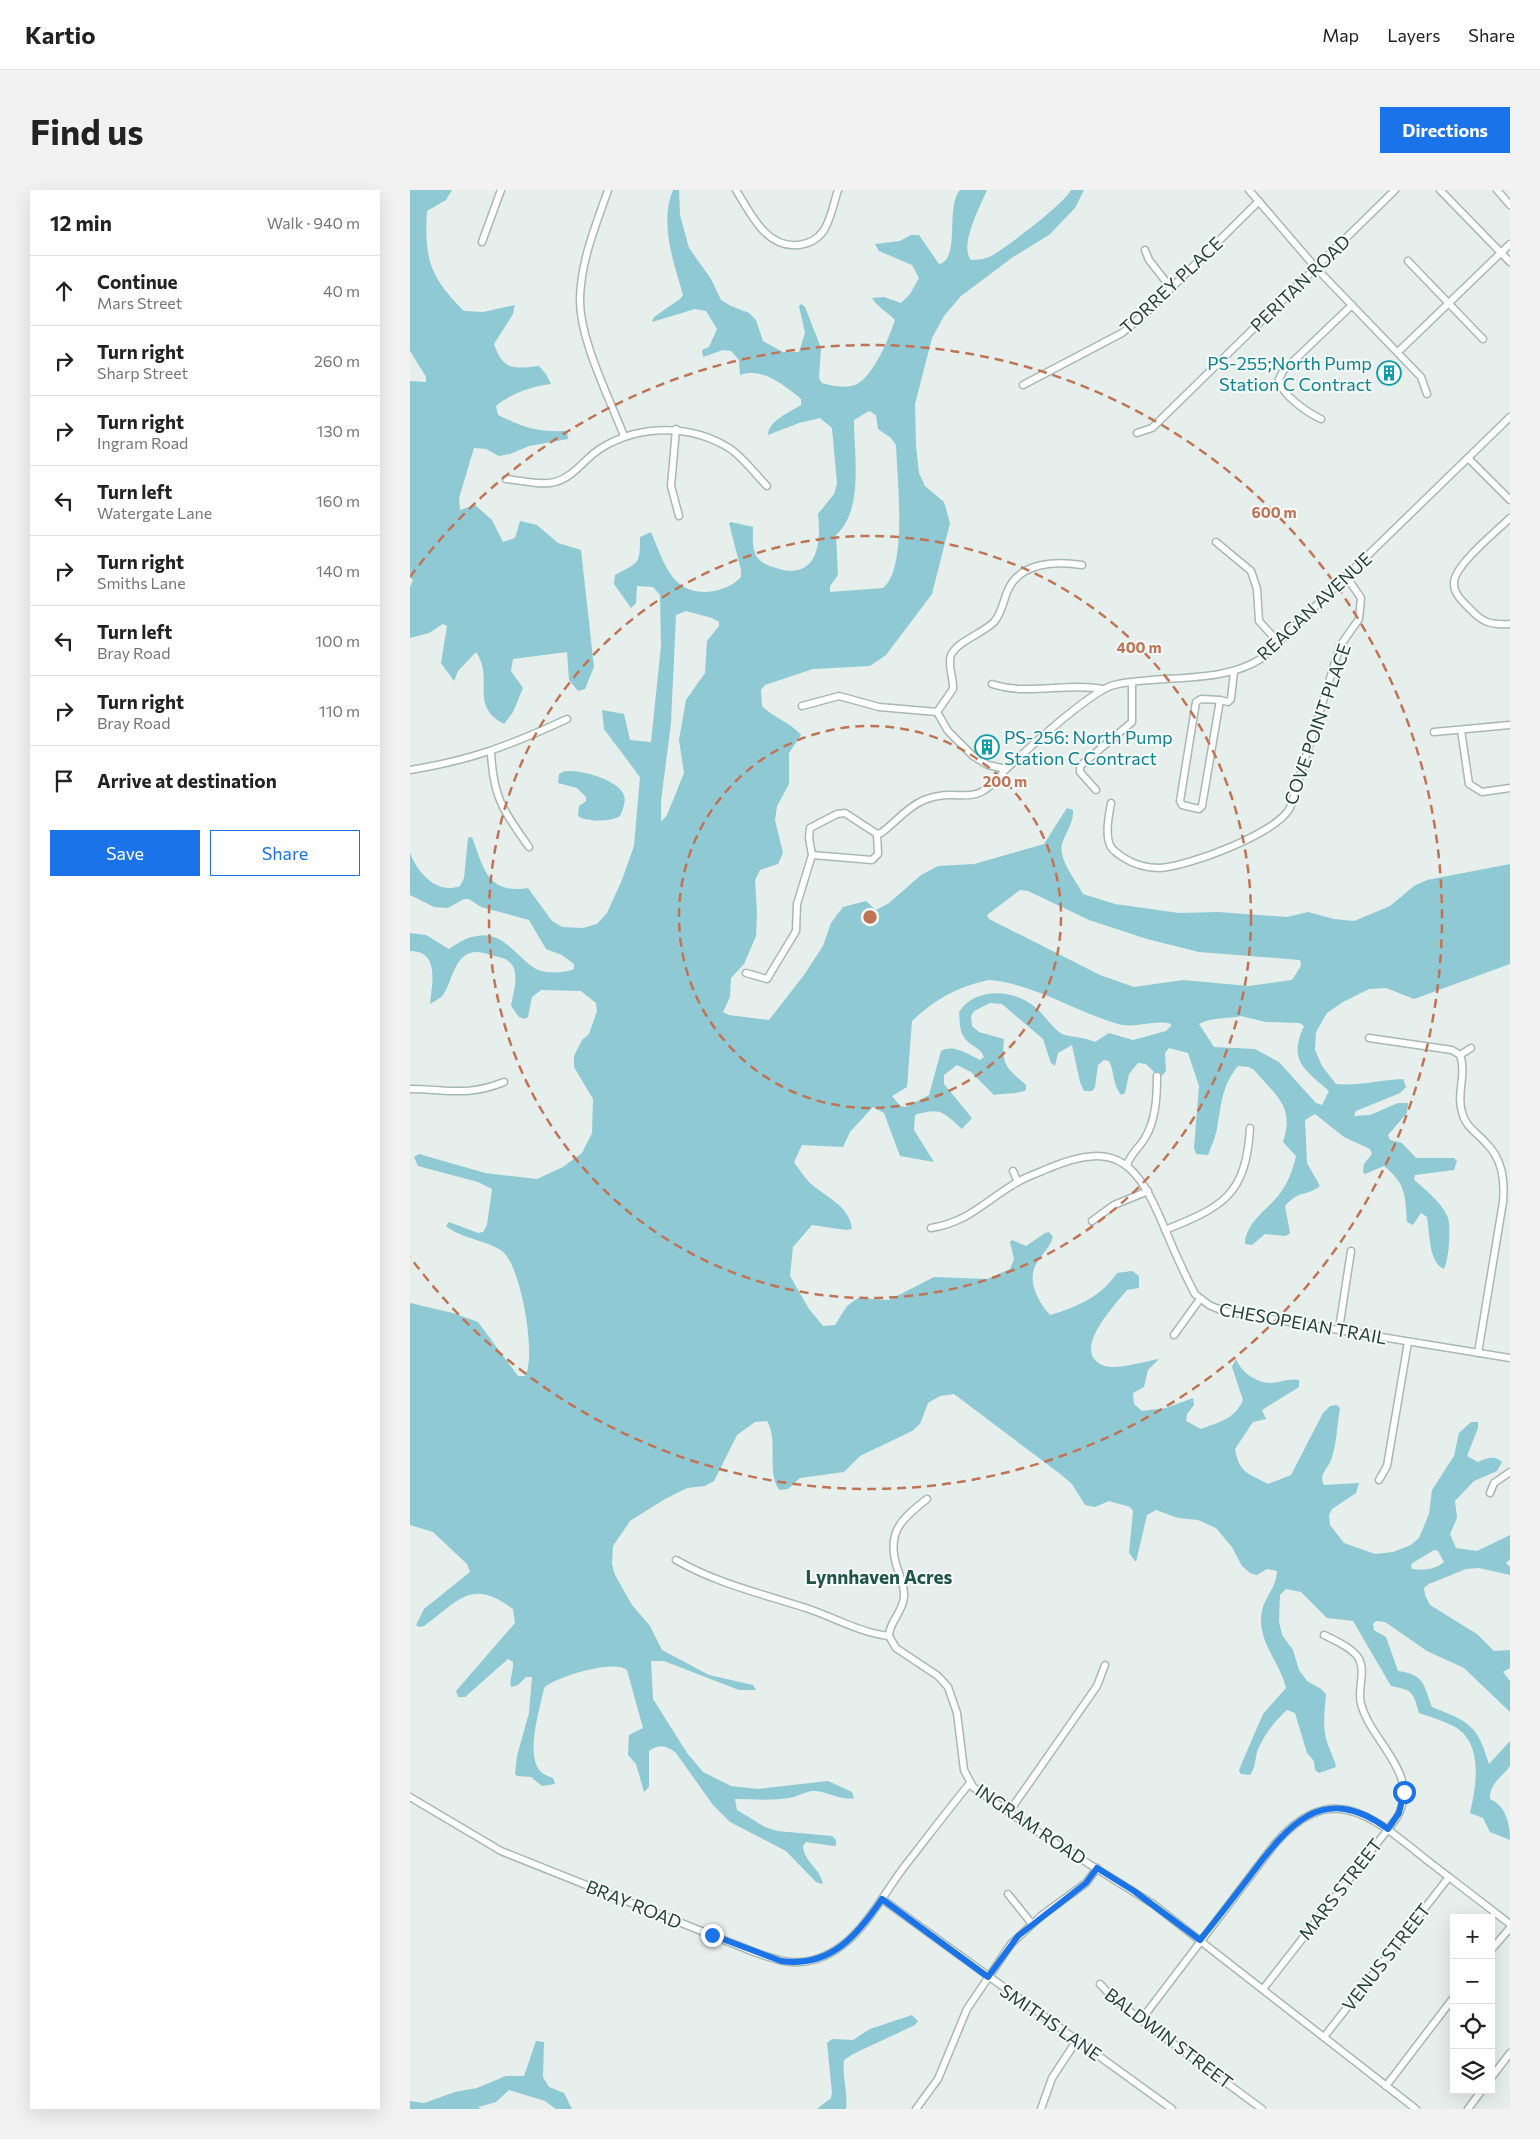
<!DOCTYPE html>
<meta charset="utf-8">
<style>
body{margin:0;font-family:Commissioner,sans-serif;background:#f2f2f2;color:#222}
.controls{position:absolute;right:15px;bottom:15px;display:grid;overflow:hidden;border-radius:0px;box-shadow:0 5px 20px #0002}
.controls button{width:45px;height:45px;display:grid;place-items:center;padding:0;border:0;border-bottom:1px solid #e0e0e0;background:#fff;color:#222;font:25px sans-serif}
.stop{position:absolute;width:15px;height:15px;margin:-11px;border:4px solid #1a73e8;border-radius:50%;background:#fff}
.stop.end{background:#1a73e8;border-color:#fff;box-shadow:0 1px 5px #0008}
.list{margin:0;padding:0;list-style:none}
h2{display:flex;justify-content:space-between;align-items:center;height:65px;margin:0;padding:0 20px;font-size:21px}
h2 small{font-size:16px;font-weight:400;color:#767676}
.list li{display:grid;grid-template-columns:32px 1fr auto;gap:15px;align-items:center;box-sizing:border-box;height:70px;padding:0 20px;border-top:1px solid #e0e0e0}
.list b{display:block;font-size:19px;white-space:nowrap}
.list p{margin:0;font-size:16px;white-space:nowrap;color:#767676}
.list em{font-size:16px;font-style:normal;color:#767676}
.actions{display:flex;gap:10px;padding:15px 20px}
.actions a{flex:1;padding:11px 0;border:1px solid #1a73e8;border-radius:0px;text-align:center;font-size:18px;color:#1a73e8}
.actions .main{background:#1a73e8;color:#fff}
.icon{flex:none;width:28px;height:28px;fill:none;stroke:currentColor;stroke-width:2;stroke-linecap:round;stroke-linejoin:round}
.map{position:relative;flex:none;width:1100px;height:1919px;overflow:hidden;border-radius:0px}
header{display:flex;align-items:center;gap:30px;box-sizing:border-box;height:70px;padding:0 25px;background:#fff;border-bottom:1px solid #e0e0e0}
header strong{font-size:24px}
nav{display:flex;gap:28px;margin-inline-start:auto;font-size:18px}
.intro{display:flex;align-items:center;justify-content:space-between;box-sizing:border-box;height:120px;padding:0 30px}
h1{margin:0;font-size:35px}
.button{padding:12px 22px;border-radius:0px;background:#1a73e8;color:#fff;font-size:18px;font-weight:700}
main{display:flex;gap:30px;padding:0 30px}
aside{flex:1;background:#fff;border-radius:0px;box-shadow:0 5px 20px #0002}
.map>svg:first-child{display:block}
.water{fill:#8ec9d4;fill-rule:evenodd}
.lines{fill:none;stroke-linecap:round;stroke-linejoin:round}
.street-casing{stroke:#a8b8b2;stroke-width:9}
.street{stroke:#fff;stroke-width:6}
.route{stroke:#1a73e8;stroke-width:6}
.ring{fill:none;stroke:#c07456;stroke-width:2.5;stroke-dasharray:9 6}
.labels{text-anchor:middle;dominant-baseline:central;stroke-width:4;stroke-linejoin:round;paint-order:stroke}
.street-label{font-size:18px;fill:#24423a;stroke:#f7fbf9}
.culture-label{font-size:18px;fill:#0d838f;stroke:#f7fbf9;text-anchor:end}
.neighbourhood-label{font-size:19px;font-weight:bold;fill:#1f5548;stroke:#f7fbf9}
.centre{fill:#c07456;stroke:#f7fbf9;stroke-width:2.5}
.ring-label{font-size:15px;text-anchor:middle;font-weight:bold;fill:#c07456;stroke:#f7fbf9;stroke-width:4;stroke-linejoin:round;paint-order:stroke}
</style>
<header>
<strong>Kartio</strong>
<nav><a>Map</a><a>Layers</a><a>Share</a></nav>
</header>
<div class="intro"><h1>Find us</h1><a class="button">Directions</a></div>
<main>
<aside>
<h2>12 min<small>Walk · 940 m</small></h2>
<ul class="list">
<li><svg class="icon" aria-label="ahead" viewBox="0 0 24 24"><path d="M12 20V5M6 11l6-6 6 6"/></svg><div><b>Continue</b><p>Mars Street</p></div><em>40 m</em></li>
<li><svg class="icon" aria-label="right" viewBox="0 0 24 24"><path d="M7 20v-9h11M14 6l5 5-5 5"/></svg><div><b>Turn right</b><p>Sharp Street</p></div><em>260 m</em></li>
<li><svg class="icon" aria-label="right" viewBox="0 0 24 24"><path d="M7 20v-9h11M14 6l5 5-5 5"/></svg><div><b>Turn right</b><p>Ingram Road</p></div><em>130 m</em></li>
<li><svg class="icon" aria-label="left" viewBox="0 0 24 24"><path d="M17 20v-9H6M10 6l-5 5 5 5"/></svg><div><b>Turn left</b><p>Watergate Lane</p></div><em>160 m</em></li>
<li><svg class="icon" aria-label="right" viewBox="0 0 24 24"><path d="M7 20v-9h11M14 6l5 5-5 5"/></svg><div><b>Turn right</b><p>Smiths Lane</p></div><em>140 m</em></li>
<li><svg class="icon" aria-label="left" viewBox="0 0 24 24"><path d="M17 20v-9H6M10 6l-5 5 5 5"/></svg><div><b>Turn left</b><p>Bray Road</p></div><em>100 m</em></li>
<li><svg class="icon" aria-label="right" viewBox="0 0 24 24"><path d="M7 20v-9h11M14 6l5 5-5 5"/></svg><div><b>Turn right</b><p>Bray Road</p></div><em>110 m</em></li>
<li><svg class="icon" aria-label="arrive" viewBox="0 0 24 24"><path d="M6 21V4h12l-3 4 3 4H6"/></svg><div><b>Arrive at destination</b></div></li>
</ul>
<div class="actions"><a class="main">Save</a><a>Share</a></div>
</aside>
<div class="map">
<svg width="1100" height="1919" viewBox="0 0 1100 1919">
<rect width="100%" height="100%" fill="#e6efeb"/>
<g class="water">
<path d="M0,0H42L36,10L17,21C14,69 20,87 54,121L73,122L105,115L103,124L84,154C93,180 103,179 129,176L136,184L141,194C122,196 100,204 86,216L88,225C114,238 127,242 157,241L158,249L119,256L100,264L89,266L76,259L64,258L49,308L50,320L65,315L82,330L93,352L105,348L110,331L127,335L148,353L171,360L184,477L175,499L168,501L159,490L157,462L103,469L101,481L113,498L103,522L94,534C58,515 85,489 66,462L48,481L44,491L31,473L37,436L33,434L19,443L0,448V397L3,390L0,387V191L16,192V187L0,161Z"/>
<path d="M263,0H269L270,25L279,58L301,89L311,110L321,116L339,123L346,130L353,151L373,162H389L395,143L389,116L391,114L395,117L411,158L409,188L412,193C421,196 438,199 447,194C464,185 479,148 485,130C478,122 467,117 462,108L474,107L491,113L500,104L509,88L502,75L469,61L465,54L490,51L501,45H509L529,74C551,69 535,17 550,0H577C570,17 549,55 561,70C568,70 577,69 583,65C598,56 654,14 661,0H674L665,18L639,45L603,67L551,106L534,126L522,148L505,214L506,256L509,283L515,296L534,312L540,333L522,404L476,465L460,476L403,479L355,495L351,500L352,516C364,528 380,532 391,545L379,563V594L367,616L365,630L373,663L368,674L350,680L345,690L347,722L346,746L334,774L321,788L320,807L313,822L319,825L359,830L394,785L413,756L421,733L433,717L456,711L466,720L479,713L511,685L528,676L564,674L634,654L657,618L663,620C664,632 656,642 652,654C648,670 666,690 673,704L705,714L769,723L808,722L877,727L898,722L924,729L944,731L980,716L1004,696L1017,690L1100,674V774L1004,809L976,798L959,799L933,812L917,823L906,842L905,860L912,876L926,894C949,896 970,890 993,889L996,897L990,903L946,921L944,926L960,925L988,913H998L997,923L978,945L980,950L992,953L1006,968H1044L1047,971L1044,980L1005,985L1004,990C1014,998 1034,1015 1038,1028C1041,1038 1039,1069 1034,1079C1018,1072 1020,1042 1017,1027L1011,1023L1003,1035L997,1032C995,1004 996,994 974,976L955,984L953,982L954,974L962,964L960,959L934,947L905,924L895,930L897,973L910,996C896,1007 890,999 875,1016L880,1043L876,1046L855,1044L842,1055L835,1054C835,1034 855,1021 868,1006C877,995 883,980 886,966L873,952C885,916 866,906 844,880L839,877L828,876C812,895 811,915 807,939C805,948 801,957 798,965L786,964L784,958L789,896L778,863L759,858L755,863L756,881L750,888L736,874L728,873L719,884L715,903L711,905C702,894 705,882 699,871L694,870L688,875L685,897L682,901H674L670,892L662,855L648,863L645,876L641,873L633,849L592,814L580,813L564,821L561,826L562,836L569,842L594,849C591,876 597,878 616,895V900C610,904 593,903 584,905L561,882L547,875L534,885V894L562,928L552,939C533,922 531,917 505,925L504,940L524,972L490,966L474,923L463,917L440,942L433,957L392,955L384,972C388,978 393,985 398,991C413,1006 440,1015 442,1039L436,1040L402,1035L383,1057L380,1086L399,1119L413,1136L425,1135L437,1116L448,1108L479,1110L524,1087L577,1089L600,1079L604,1069L600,1052L602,1050L616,1056L635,1043L639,1042L643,1047C640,1057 633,1063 628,1071C615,1089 628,1112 640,1125C667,1117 691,1107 707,1083L722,1081L729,1086V1098L717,1100C705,1115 658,1163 695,1176C706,1180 737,1171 749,1169L738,1180L734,1197L723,1203L724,1214L732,1221L756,1218L783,1208L784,1215L777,1224L776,1231L791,1239C809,1232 825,1229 833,1210L822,1177L826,1169C831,1182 846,1193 861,1193C871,1192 880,1188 889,1190V1197L852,1220L856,1229L843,1232L825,1259C829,1283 838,1283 858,1294L881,1285L913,1223L920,1216L927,1215L930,1218C927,1234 927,1254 921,1270C918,1279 908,1284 914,1295L949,1293L946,1303L922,1319L919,1325L920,1335L934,1353L965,1364L983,1362L1001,1355L1009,1348L1019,1324L1022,1300L1044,1266L1049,1243L1061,1232H1068V1238L1057,1266L1068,1272C1077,1268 1084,1265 1092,1272L1087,1281L1064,1291L1045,1311L1047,1328L1040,1344L1046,1358L1067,1361L1100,1345V1369L1096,1373L1100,1377V1385L1069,1378L1056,1379L1019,1394L1014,1398L1015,1405L1020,1415L1067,1444L1084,1461L1100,1460V1478L1093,1482L1100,1491V1522L1054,1478L1017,1461L975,1432L966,1431L963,1434L964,1440L976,1447L988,1481C1015,1485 1013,1494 1022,1517C1059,1532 1067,1534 1079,1574L1100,1551V1576C1092,1587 1079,1594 1080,1609C1096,1616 1100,1634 1100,1650L1080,1642L1073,1628L1060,1623C1066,1597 1074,1554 1045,1537C1034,1531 1021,1527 1009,1523C1003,1502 1003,1500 981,1496L943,1431L917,1428L891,1402L876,1399L870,1405L869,1431L872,1445L883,1460L889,1480L897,1491L911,1499L916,1504C915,1517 913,1531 915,1544C916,1553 926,1572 926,1577L909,1583L905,1580L904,1571L897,1563L885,1523L877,1520C865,1530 852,1548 847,1562C845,1570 845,1579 840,1585L831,1584L829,1581L831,1575L853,1524L876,1498C870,1471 846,1451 852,1421C855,1406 866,1399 867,1381L857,1379L847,1385L840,1383L832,1376L822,1357L806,1338L788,1330L768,1328L746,1320L737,1325L726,1372L719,1363L723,1321L720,1317L699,1311L685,1317L675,1315L662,1294L649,1283L544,1204L530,1206L518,1213L510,1234L502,1241L450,1266L434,1282L390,1288L378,1299L369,1300C356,1279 369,1252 357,1231L345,1232L327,1245L304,1291L295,1296L277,1298L255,1309L220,1331L203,1356L202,1374L205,1385L222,1415L240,1436L252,1460L299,1485L343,1495L346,1500H329L254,1471H241L243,1509L277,1563L293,1582L321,1596L348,1599L418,1591L442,1602L444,1608C430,1611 416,1600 402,1601C394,1602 387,1607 379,1608C361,1611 343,1609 325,1609L327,1620L355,1637L367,1641L422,1646L426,1650V1655L424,1656L396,1652L393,1656C394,1672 410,1678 413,1694L406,1692L376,1661L320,1632L303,1615L266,1563C256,1555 249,1554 239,1561V1597L234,1602L226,1574L218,1565L219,1545L233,1538L217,1480C204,1469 145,1487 134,1498C130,1519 114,1567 132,1583C135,1585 140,1587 143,1588L145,1594L132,1596L121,1587L107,1586L105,1584L107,1566L119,1523L122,1487H116L108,1495L101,1497C99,1489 104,1480 103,1472L98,1469L55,1507H48L46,1501L105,1433L103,1419C61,1388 50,1410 14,1436L9,1437L6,1435L14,1419L60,1382L57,1374L23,1342L0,1335V1113L43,1123L68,1132L108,1186H115C127,1167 111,1075 92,1061C76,1050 52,1049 36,1036L39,1032L68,1043L73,1042L77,1035L82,999L68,992L8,976L4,967L9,964L75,983L127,989L153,977L172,963L182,943L183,909L164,877V866L172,850L179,844L187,821L186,813L171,801L131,800L122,807L118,827L115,829L109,827L101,816C104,798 114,773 89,767C83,766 74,762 67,762C44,762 43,791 33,805C30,809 24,811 20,814C22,793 30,761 0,761V743L16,745L39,759C47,754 56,747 67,746C94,741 106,767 126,779C135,784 155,783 164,779V774L152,765L136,759L119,730L71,717L59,709H54L38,718L24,717L0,705V663C7,682 27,705 50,696L54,688L58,648L62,647C74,679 77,704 118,698L142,731L152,737L173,738L187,734L197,723L212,690L224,656L230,587L194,539L192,520L214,524L220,550L241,552L251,456L250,405L243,397L227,396L226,413L221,418L204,394L205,385C229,372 230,375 230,347L241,342C254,372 262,408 304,401C314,399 324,395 331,387V380L319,333L321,332L343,337C342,366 344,373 373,380C409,387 411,350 408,324L424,304L427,294L422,238L410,228L389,233L358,245C358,231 380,222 391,215V209C374,195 352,177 330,185L329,170L321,161L313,160L293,167L292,160L299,157L307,139L296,121L285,119L242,132L244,127L270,109L273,105C264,73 249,33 263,0ZM459,221L466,225L468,239L481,248L486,255C487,287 498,379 473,398L420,402V396L428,385L426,345C454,320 444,265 444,230ZM276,421L302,428L309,432V436L297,451L295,483L276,510L269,550L274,583L257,625L251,632V611L261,533L266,425ZM610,700L618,701L679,730L737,749L789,762L890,770L891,776L882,790L839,796L773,790L724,797L690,785L579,729L577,725ZM579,790C625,794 664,821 708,834C726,839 744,829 761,834V836L756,841L723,850L699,843L685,852C674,847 659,847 652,844C642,838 634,824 625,817C604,799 565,797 549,822C550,830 549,840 554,847C559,856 571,857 574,867L570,870C557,864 544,854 531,861L519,905L496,917L490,916L482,906L497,897L502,831C526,809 546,797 579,790ZM831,826L856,832L890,833L894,836C878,871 894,879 919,901L912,915L906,913L869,872L845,859L804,857L789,834C801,827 817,829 831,826ZM1024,1360L1028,1361L1034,1372C1026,1379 1014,1381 1002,1379L1001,1374Z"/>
<path d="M155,581C171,580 204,588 213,603C217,610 213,619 210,626C201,632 176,632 168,626L169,616L176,611V607L167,598L148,593L149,584Z"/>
<path d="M502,1825L508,1831L505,1835L443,1864L434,1870C432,1887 438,1902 436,1919H407L421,1908L422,1902L417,1853L422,1849L443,1850L460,1839Z"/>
<path d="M126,1851L134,1852L133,1887L139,1897L154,1903L162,1919H146L135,1911L99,1900L86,1912L68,1917L71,1919H0V1911L14,1913L45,1902L67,1898L96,1886H114Z"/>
</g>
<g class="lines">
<g class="street-casing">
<g id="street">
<path d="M198,0C186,35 171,70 170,108C169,149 199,207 214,246"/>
<path d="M326,0C341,24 356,58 388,55C398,54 408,49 414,40C421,29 424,12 428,0"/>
<path d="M839,0L906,78L1011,187L1017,204"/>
<path d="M1030,0L1100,72"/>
<path d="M1087,0L1100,15"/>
<path d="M72,52L91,0"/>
<path d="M735,60L739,70L761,98"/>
<path d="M998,71L1073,149"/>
<path d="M988,162L1100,54"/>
<path d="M613,195L712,143L739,120L849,11"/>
<path d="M911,229C898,223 870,204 869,189L873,181L942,115"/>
<path d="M266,239L261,296L269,326"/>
<path d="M727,243L742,238L985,0"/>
<path d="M1058,268L1100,310"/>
<path d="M96,289C110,290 131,296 145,292C166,286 175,267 193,257C232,234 282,235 319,258C333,267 345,284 357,296"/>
<path d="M1100,328C1087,341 1042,377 1044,394C1044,404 1053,412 1060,419C1073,433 1081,435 1100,434"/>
<path d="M806,352L841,381L847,399L849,431L868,452"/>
<path d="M582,494C617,506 657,492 693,499"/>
<path d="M791,509L810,510L792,616L789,619L772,615L770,611L786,512Z"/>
<path d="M810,510L818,512L821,509L824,481"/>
<path d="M392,516L429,506L469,517L527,522"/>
<path d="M527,522L543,499C544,489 537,475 541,465C549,450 572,444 584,432C592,423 593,411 598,400C610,372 646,371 672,375"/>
<path d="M527,522L538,541L563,566L578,575L596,579"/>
<path d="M1051,540L1059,594L1072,602L1100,598"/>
<path d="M1024,542L1100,535"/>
<path d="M81,562C83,608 94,622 119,657"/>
<path d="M0,580C62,570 101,555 157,529"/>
<path d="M686,600L670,582V576L722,532V493"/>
<path d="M701,613C699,625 695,643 700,655C702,661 709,664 714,668C725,675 737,678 750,678C780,676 865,644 880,618L930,456L949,429L951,408L936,386"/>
<path d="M467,644L471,643C485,633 497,617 514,610C553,595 562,623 596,579C617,560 680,501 704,495C750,484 812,495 852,468L1100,227"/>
<path d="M402,665L462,670L468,664L467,644"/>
<path d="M336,783L357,789L386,741L387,714L402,665L399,648L400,638L427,624L435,623L467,644"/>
<path d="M959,848L1042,860L1050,865C1057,883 1046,904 1052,922C1055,936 1066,942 1075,952C1092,968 1095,989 1093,1012L1068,1163"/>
<path d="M1050,865L1061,858"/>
<path d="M0,899C38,899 57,907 94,892"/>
<path d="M717,975C721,963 729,958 735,948C746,930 747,906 747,886"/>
<path d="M603,981L608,992"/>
<path d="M682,1031L704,1015L738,1001"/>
<path d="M521,1038C557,1032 572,1014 601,996C612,988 626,984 639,978C710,948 729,977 755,1039C764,1061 774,1083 785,1104L799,1115L813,1121L1100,1168"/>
<path d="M755,1040C813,1017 836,1005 840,938"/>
<path d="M929,1139L941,1061"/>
<path d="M764,1145L790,1109"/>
<path d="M969,1290L977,1276L998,1152"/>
<path d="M1080,1303L1084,1293L1100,1282"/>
<path d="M266,1370C308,1394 353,1404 399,1419C425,1428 451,1443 479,1446"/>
<path d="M479,1446L486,1458L528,1486L538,1497L547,1523L554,1580L563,1597L620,1637L743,1714L1006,1919"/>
<path d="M479,1446C479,1432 493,1422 494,1407C495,1397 490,1386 487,1377C476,1343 491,1329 517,1309"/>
<path d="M0,1607L91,1661L344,1762C364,1769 382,1776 403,1770C447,1759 469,1710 494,1677C516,1649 537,1621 560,1593"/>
<path d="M599,1622L687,1496L695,1475"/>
<path d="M598,1704L622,1734"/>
<path d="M472,1709L762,1919"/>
<path d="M1081,1760L1100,1738"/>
<path d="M690,1794L703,1808L731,1830L852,1919"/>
<path d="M853,1799L986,1629C1013,1585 962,1554 951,1514C947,1500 956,1482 949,1469C943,1458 924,1450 914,1445"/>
<path d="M731,1830L864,1655C922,1587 964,1628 1018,1671C1045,1692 1073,1713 1100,1734"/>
<path d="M914,1847L1039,1687"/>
<path d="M1081,1888L1100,1863"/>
<path d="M976,1896L1044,1807"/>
<path d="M506,1919L528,1889L557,1819L601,1754L631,1726L676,1693L687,1678"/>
<path d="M631,1919L642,1888L667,1850"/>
<path d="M1058,1919L1072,1900"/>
</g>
</g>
<use href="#street" class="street"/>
</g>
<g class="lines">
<path class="route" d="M302,1745L371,1771C420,1778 447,1746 472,1709L578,1787L608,1746L676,1693L687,1678L724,1701L790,1750C807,1729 824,1707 840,1686C878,1635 913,1591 978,1639L989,1623L994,1602"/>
</g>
<g class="ring">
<circle cx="460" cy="727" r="191"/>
<circle cx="460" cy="727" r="381"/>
<path d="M0 387A572 572 0 1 1 0 1067"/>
</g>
<defs>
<g id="building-ring" transform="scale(1.25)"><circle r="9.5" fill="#f7fbf9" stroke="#0f9aa8" stroke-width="1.5"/><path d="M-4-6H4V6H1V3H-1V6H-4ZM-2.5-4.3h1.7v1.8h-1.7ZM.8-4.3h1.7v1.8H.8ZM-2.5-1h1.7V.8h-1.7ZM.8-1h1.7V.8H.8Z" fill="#0f9aa8"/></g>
</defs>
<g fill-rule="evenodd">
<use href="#building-ring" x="979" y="183"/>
<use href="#building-ring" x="577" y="557"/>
</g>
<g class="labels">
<g class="street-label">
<text transform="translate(890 93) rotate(-44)">PERITAN ROAD</text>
<text transform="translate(761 95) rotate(-43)">TORREY PLACE</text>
<text transform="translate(904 416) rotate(-43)">REAGAN AVENUE</text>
<text transform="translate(907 534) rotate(-71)">COVE POINT PLACE</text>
<text transform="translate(893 1133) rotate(10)">CHESOPEIAN TRAIL</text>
<text transform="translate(621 1634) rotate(34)">INGRAM ROAD</text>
<text transform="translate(930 1699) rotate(-52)">MARS STREET</text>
<text transform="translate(224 1714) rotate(22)">BRAY ROAD</text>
<text transform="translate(976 1767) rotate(-52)">VENUS STREET</text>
<text transform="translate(641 1832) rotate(35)">SMITHS LANE</text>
<text transform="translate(759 1848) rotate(37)">BALDWIN STREET</text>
</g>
<g class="culture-label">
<text x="962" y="173">PS-255;North Pump<tspan x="962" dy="21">Station C Contract</tspan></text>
<text x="594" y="547" text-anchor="start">PS-256: North Pump<tspan x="594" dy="21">Station C Contract</tspan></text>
</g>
<g class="neighbourhood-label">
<text x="469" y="1386">Lynnhaven Acres</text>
</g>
</g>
<circle cx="460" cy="727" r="8" class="centre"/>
<g class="ring-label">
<text x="864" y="328">600 m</text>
<text x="729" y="463">400 m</text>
<text x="595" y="597">200 m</text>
</g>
</svg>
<div class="controls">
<button>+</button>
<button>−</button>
<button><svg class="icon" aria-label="locate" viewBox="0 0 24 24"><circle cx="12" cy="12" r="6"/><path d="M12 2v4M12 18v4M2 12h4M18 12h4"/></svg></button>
<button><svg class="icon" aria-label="layers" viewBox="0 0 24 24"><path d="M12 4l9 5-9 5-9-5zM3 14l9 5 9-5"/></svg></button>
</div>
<div class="stop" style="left:994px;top:1602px"></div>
<div class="stop end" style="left:302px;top:1745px"></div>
</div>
</main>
